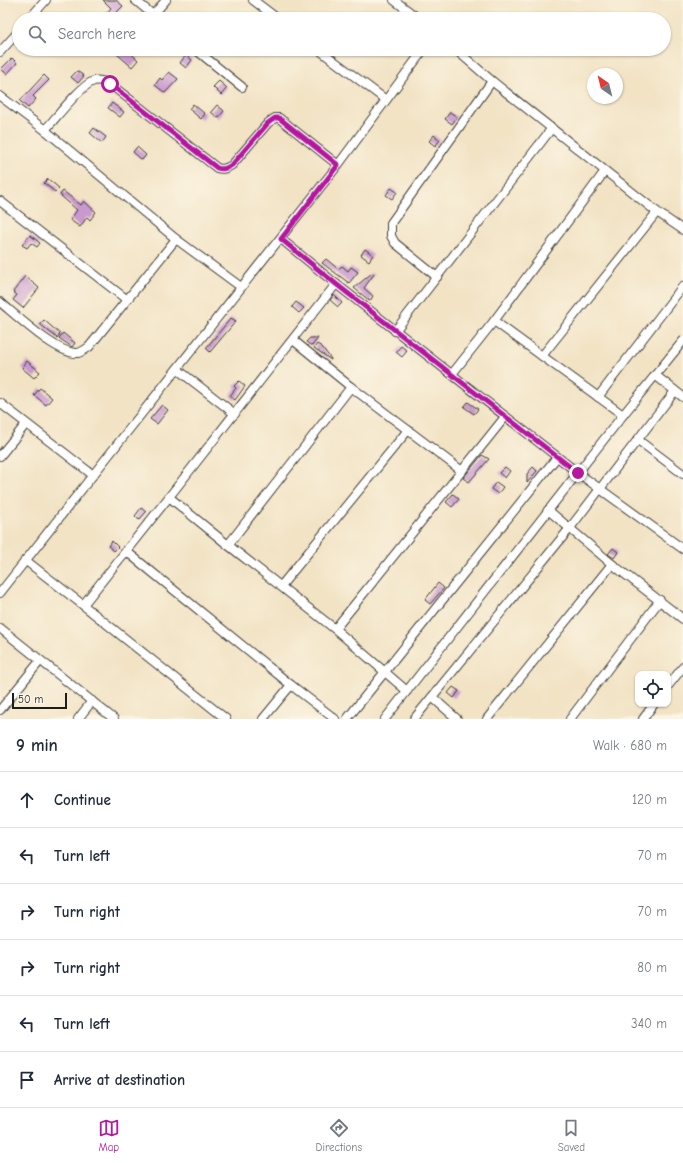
<!DOCTYPE html>
<meta charset="utf-8">
<style>
body{margin:0;font-family:"Comic Neue",sans-serif;background:#f2f2f3;color:#1f2937}
.controls{position:absolute;right:12px;bottom:12px;display:grid;overflow:hidden;border-radius:8px;box-shadow:0 1px 3px #0004}
.controls button{width:36px;height:36px;display:grid;place-items:center;padding:0;border:0;border-bottom:1px solid #e0e1e3;background:#fff;color:#1f2937;font:20px sans-serif}
.compass{position:absolute;left:587px;top:68px;width:36px;height:36px;border-radius:50%;background:#fff;box-shadow:0 1px 3px #0004;rotate:325deg}
.scale{position:absolute;left:12px;bottom:10px;width:55px;box-sizing:border-box;padding-left:4px;border:2px solid #1c1c1c;border-top:0;font-size:11px;line-height:14px;white-space:nowrap;color:#1c1c1c;-webkit-text-stroke:3px #fcf5e5;paint-order:stroke}
.stop{position:absolute;width:12px;height:12px;margin:-9px;border:3px solid #b5179e;border-radius:50%;background:#fff}
.stop.end{background:#b5179e;border-color:#fff;box-shadow:0 1px 4px #0008}
.list{margin:0;padding:0;list-style:none}
h2{display:flex;justify-content:space-between;align-items:center;height:52px;margin:0;padding:0 16px;font-size:17px}
h2 small{font-size:13px;font-weight:400;color:#747a83}
.list li{display:grid;grid-template-columns:26px 1fr auto;gap:12px;align-items:center;box-sizing:border-box;height:56px;padding:0 16px;border-top:1px solid #e0e1e3}
.list b{display:block;font-size:15px;white-space:nowrap}
.list em{font-size:13px;font-style:normal;color:#747a83}
.icon{flex:none;width:22px;height:22px;fill:none;stroke:currentColor;stroke-width:2;stroke-linecap:round;stroke-linejoin:round}
.map{position:relative;flex:none;width:683px;height:719px;overflow:hidden}
.search{position:absolute;background:#fff;box-shadow:0 1px 3px #0004;left:12px;right:12px;top:12px;height:44px;display:flex;align-items:center;gap:10px;box-sizing:border-box;padding:0 14px;border-radius:22px;color:#747a83;font-size:15px}
.sheet{height:388px;background:#fff}
nav{display:flex;justify-content:space-around;align-items:center;box-sizing:border-box;height:56px;border-top:1px solid #e0e1e3;background:#fff;font-size:11px;color:#747a83}
nav a{display:grid;justify-items:center;gap:2px}
nav .on{color:#b5179e}
.map>svg:first-child{display:block}
.building{fill:#c898ce}
.lines{fill:none;stroke-linecap:round;stroke-linejoin:round}
.minor-casing{stroke:#3c3a35;stroke-width:10}
.minor{stroke:#fff;stroke-width:8}
.route{stroke:#b5179e;stroke-width:5}
</style>
<div class="map">
<svg width="683" height="719" viewBox="0 0 683 719">
<rect width="100%" height="100%" fill="#fcf5e5"/>
<filter id="ink" filterUnits="userSpaceOnUse"><feTurbulence type="fractalNoise" baseFrequency=".025" numOctaves="2"/><feDisplacementMap in="SourceGraphic" scale="8" xChannelSelector="R" yChannelSelector="G"/><feConvolveMatrix kernelMatrix="1 2 1 2 8 2 1 2 1" color-interpolation-filters="sRGB"/></filter>
<filter id="wash" filterUnits="userSpaceOnUse"><feTurbulence type="fractalNoise" baseFrequency=".012" numOctaves="4" result="noise"/><feDisplacementMap in="SourceGraphic" scale="16" xChannelSelector="R" yChannelSelector="G"/><feGaussianBlur stdDeviation="0.9" result="paint"/><feColorMatrix in="noise" values="0 0 0 0 0 0 0 0 0 0 0 0 0 0 0 0 0 1.4 0 .05"/><feComposite in="paint" operator="in"/></filter>
<g filter="url(#wash)">
<rect width="100%" height="100%" fill="#f2e3c5"/>
<g id="blocks">
<g class="building">
<path d="M103,0H116L123,6L115,14L119,19H101L111,8Z"/>
<path d="M122,49H126L138,60L132,67L117,54Z"/>
<path d="M186,55L192,60L186,68L180,63Z"/>
<path d="M12,58L17,63L7,74L1,69Z"/>
<path d="M77,71L84,76L78,83L71,77Z"/>
<path d="M169,72L178,79L165,93L155,85L160,78L162,80Z"/>
<path d="M44,75L49,80L33,96L36,99L28,108L20,101Z"/>
<path d="M219,81L227,88L221,95L213,87Z"/>
<path d="M112,103L124,112L120,117L108,108Z"/>
<path d="M193,104L205,114L201,119L189,109Z"/>
<path d="M217,105L224,111L218,118L211,112Z"/>
<path d="M450,112L457,117L452,124L445,119Z"/>
<path d="M94,128L106,137L102,143L90,133Z"/>
<path d="M434,135L440,140L435,146L429,141Z"/>
<path d="M137,147L146,155L142,160L133,152Z"/>
<path d="M48,179L59,188L55,192L44,183Z"/>
<path d="M391,188L397,192L392,199L386,195Z"/>
<path d="M63,191L81,205L84,201L96,212L90,220L87,217L80,227L70,220L77,210L60,195Z"/>
<path d="M30,235L40,243L37,247L31,243L27,248L22,245Z"/>
<path d="M365,249L373,255L369,261L361,255Z"/>
<path d="M326,259L338,269L342,266L348,271L351,267L358,272L349,283L322,263Z"/>
<path d="M372,273L374,274L364,288L373,296L370,301L354,288Z"/>
<path d="M25,276L39,288L23,308L13,300L17,295L13,292Z"/>
<path d="M334,295L342,303L338,307L330,300Z"/>
<path d="M296,302L304,308L299,313L292,307Z"/>
<path d="M231,318L236,321L210,352L206,348Z"/>
<path d="M44,320L60,334L57,338L40,324Z"/>
<path d="M63,333L75,343L72,347L59,338Z"/>
<path d="M310,338H318L312,346L306,342Z"/>
<path d="M317,344L322,347L331,359V360L314,348Z"/>
<path d="M401,346L407,351L402,357L396,352Z"/>
<path d="M27,361L40,372L34,378L22,368Z"/>
<path d="M239,381L245,386L235,400L230,396L236,388L234,386Z"/>
<path d="M40,388L52,398L46,405L34,395Z"/>
<path d="M468,402L478,409L474,414L464,407Z"/>
<path d="M162,405L168,410L157,424L150,419Z"/>
<path d="M482,455L489,459L469,482L463,478Z"/>
<path d="M505,467L510,471L505,478L499,473Z"/>
<path d="M533,467L537,471L527,483V474Z"/>
<path d="M496,482L503,487L498,494L491,489Z"/>
<path d="M453,494L459,499L452,507L446,502Z"/>
<path d="M141,508L146,512L139,520L135,516Z"/>
<path d="M112,541L118,547L114,551L108,546Z"/>
<path d="M613,548L618,552L614,558L608,554Z"/>
<path d="M438,583L444,588L430,604L425,600Z"/>
<path d="M453,687L459,691L454,698L448,693Z"/>
</g>
</g>
</g>
<g filter="url(#ink)">
<use href="#blocks" fill-opacity="0" stroke="#3c3a35" stroke-width="1"/>
<g class="lines">
<g class="minor-casing">
<g id="minor">
<path d="M135,0L158,19"/>
<path d="M253,0L278,19"/>
<path d="M394,0L419,19"/>
<path d="M153,15L166,0"/>
<path d="M29,19L46,0"/>
<path d="M195,49L242,87"/>
<path d="M318,49L386,100"/>
<path d="M455,49L492,81L657,212L683,230"/>
<path d="M0,52L19,31"/>
<path d="M0,96L45,130L176,239L89,347C86,349 82,352 78,353C58,355 16,315 0,302"/>
<path d="M45,130C55,119 82,84 94,81C100,79 105,82 110,84L217,168C223,170 227,168 232,165L268,123L275,118H279L338,165"/>
<path d="M0,201L126,299"/>
<path d="M176,239L241,287"/>
<path d="M281,239L336,284L578,473L683,549"/>
<path d="M437,277L395,243L391,236V223L492,81"/>
<path d="M494,321L623,415"/>
<path d="M395,331L552,128"/>
<path d="M293,340L351,387L462,471"/>
<path d="M542,356L657,212"/>
<path d="M177,369L235,414"/>
<path d="M452,374L494,321L605,171"/>
<path d="M655,375L683,397"/>
<path d="M598,397L683,286"/>
<path d="M0,403L93,475L0,593"/>
<path d="M638,440L683,474"/>
<path d="M0,456L26,424"/>
<path d="M93,475L338,165L424,49"/>
<path d="M169,497L228,545L335,629L407,691"/>
<path d="M548,510L612,564L683,619"/>
<path d="M228,545L351,387"/>
<path d="M126,551L291,685L263,719"/>
<path d="M25,560L83,605L226,719"/>
<path d="M281,586L408,430"/>
<path d="M83,605L169,497L336,284"/>
<path d="M0,628L114,719"/>
<path d="M335,629L505,417"/>
<path d="M291,685L335,719"/>
<path d="M668,686L683,667"/>
<path d="M432,697L457,719"/>
<path d="M0,710L40,661"/>
<path d="M78,719L92,701"/>
<path d="M347,719L557,457"/>
<path d="M385,719L623,415L683,341"/>
<path d="M414,719L570,528L675,391"/>
<path d="M487,719L612,564"/>
<path d="M570,719L660,600"/>
<path d="M643,719L654,704"/>
</g>
</g>
<use href="#minor" class="minor"/>
</g>
</g>
<g class="lines" filter="url(#ink)">
<path class="route" d="M110,84L217,168C223,170 227,168 232,165L268,123L275,118H279L338,165L281,239L336,284L578,473"/>
</g>
</svg>
<div class="controls">
<button><svg class="icon" aria-label="locate" viewBox="0 0 24 24"><circle cx="12" cy="12" r="6"/><path d="M12 2v4M12 18v4M2 12h4M18 12h4"/></svg></button>
</div>
<svg class="compass" viewBox="-18 -18 36 36"><path d="M0-13l5 13h-10z" fill="#e53935"/><path d="M0 13l5-13h-10z" fill="#747a83"/></svg>
<div class="scale">50 m</div>
<div class="stop" style="left:110px;top:84px"></div>
<div class="stop end" style="left:578px;top:473px"></div>
<div class="search"><svg class="icon" aria-label="search" viewBox="0 0 24 24"><circle cx="10" cy="10" r="6"/><path d="M15 15l6 6"/></svg>Search here</div>
</div>
<section class="sheet">
<h2>9 min<small>Walk · 680 m</small></h2>
<ul class="list">
<li><svg class="icon" aria-label="ahead" viewBox="0 0 24 24"><path d="M12 20V5M6 11l6-6 6 6"/></svg><div><b>Continue</b></div><em>120 m</em></li>
<li><svg class="icon" aria-label="left" viewBox="0 0 24 24"><path d="M17 20v-9H6M10 6l-5 5 5 5"/></svg><div><b>Turn left</b></div><em>70 m</em></li>
<li><svg class="icon" aria-label="right" viewBox="0 0 24 24"><path d="M7 20v-9h11M14 6l5 5-5 5"/></svg><div><b>Turn right</b></div><em>70 m</em></li>
<li><svg class="icon" aria-label="right" viewBox="0 0 24 24"><path d="M7 20v-9h11M14 6l5 5-5 5"/></svg><div><b>Turn right</b></div><em>80 m</em></li>
<li><svg class="icon" aria-label="left" viewBox="0 0 24 24"><path d="M17 20v-9H6M10 6l-5 5 5 5"/></svg><div><b>Turn left</b></div><em>340 m</em></li>
<li><svg class="icon" aria-label="arrive" viewBox="0 0 24 24"><path d="M6 21V4h12l-3 4 3 4H6"/></svg><div><b>Arrive at destination</b></div></li>
</ul>
</section>
<nav>
<a class="on"><svg class="icon" aria-label="map" viewBox="0 0 24 24"><path d="M3 6l6-2 6 2 6-2v14l-6 2-6-2-6 2zM9 4v14M15 6v14"/></svg>Map</a>
<a><svg class="icon" aria-label="directions" viewBox="0 0 24 24"><path d="M12 3l9 9-9 9-9-9zM9 14v-3h6M13 9l2 2-2 2"/></svg>Directions</a>
<a><svg class="icon" aria-label="saved" viewBox="0 0 24 24"><path d="M7 4h10v16l-5-4-5 4z"/></svg>Saved</a>
</nav>
